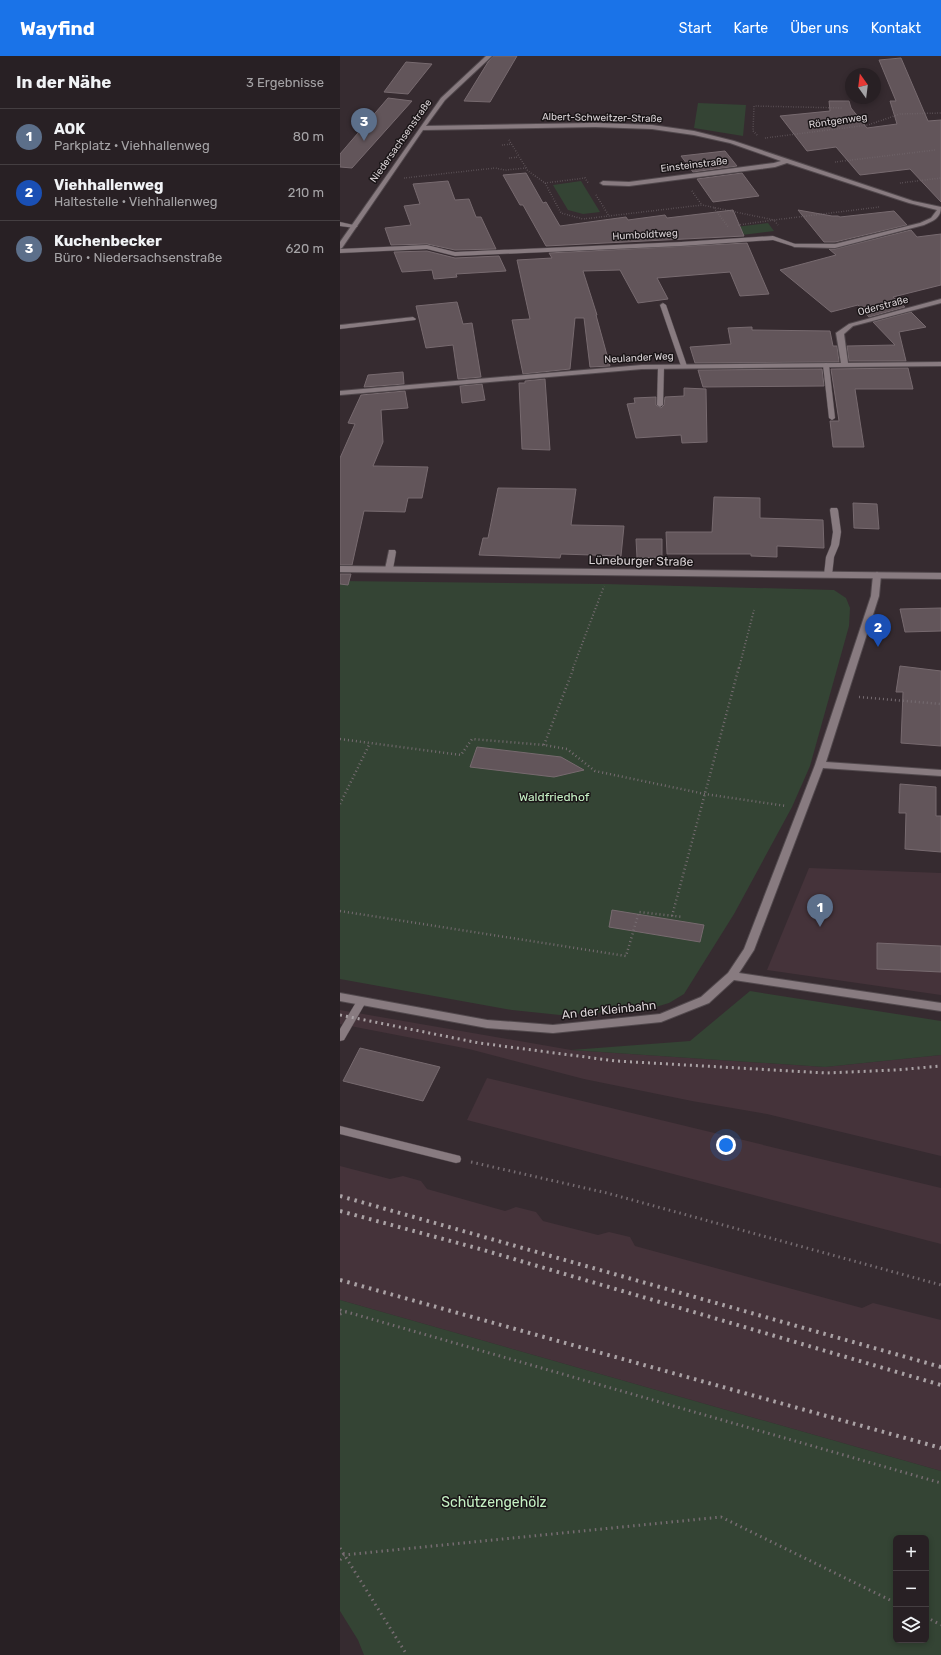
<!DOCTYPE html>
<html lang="de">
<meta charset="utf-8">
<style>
body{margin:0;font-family:Rubik,sans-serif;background:#30282c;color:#f1f3f6}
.controls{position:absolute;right:12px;bottom:12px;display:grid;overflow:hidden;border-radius:6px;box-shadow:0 2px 6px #0003}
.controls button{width:36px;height:36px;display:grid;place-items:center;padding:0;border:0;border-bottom:1px solid #443e41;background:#282024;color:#f1f3f6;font:20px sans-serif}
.compass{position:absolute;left:505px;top:12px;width:36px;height:36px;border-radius:50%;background:#282024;box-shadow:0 2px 6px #0003;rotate:346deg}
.you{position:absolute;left:386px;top:1089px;width:14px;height:14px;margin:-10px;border:3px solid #fff;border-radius:50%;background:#1a73e8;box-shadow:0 0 0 6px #1a73e833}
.badge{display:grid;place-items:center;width:26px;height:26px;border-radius:50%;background:#1a73e8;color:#fff;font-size:13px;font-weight:700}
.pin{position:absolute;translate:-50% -33px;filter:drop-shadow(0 1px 2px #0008)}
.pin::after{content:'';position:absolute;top:21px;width:14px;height:12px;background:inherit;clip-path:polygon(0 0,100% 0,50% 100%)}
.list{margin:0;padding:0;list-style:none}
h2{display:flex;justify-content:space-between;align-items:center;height:52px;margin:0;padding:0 16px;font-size:17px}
h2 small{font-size:13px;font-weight:400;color:#a5a3a6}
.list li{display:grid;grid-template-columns:26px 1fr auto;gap:12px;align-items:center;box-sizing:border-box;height:56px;padding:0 16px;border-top:1px solid #443e41}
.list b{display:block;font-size:15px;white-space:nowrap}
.list p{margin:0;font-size:13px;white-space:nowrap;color:#a5a3a6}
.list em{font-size:13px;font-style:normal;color:#a5a3a6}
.icon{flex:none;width:22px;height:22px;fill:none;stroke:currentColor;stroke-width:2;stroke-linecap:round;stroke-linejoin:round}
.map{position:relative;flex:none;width:601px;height:1599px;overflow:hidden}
header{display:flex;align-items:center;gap:24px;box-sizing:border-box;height:56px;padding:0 20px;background:#1a73e8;color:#fff}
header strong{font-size:19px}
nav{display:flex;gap:22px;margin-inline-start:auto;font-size:14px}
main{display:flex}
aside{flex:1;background:#282024}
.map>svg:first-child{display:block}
.built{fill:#45333a}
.green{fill:#344434;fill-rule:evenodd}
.building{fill:#62555a;stroke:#776a6f}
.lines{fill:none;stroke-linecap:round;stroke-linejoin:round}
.lane-casing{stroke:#52494d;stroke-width:1}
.street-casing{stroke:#52494d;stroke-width:2}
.secondary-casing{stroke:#52494d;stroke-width:2}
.path-far3{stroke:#766c71;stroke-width:1.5;stroke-dasharray:0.5 2;stroke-linecap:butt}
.path-far2{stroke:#766c71;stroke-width:2;stroke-dasharray:1 2.5;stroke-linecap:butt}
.path-far1{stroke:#766c71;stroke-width:2.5;stroke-dasharray:1 3;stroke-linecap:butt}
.path{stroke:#766c71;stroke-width:3;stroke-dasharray:1.5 4;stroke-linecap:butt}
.lane{fill:#887b80;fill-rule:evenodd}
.street{fill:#887b80;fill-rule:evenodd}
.secondary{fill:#887b80;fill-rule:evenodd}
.rail-far1{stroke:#aaa2a5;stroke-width:3;stroke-dasharray:2 4;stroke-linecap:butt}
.rail{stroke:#aaa2a5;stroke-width:4;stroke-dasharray:2.5 5;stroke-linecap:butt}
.labels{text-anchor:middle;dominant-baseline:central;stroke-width:3;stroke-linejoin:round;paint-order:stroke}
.far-street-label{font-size:10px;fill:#dad3d6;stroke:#1a1517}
.street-label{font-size:12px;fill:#dad3d6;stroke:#1a1517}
.park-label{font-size:12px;fill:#c5f1c4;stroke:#1a1517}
.near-park-label{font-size:14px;fill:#c5f1c4;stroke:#1a1517}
</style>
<header>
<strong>Wayfind</strong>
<nav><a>Start</a><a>Karte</a><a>Über uns</a><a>Kontakt</a></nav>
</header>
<main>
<aside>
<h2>In der Nähe<small>3 Ergebnisse</small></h2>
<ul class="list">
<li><span class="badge" style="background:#5c6f8a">1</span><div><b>AOK</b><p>Parkplatz · Viehhallenweg</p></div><em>80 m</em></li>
<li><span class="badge" style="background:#1a4fb4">2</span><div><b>Viehhallenweg</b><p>Haltestelle · Viehhallenweg</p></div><em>210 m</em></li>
<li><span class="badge" style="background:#5c6f8a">3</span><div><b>Kuchenbecker</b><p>Büro · Niedersachsenstraße</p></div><em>620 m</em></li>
</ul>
</aside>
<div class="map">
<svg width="601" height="1599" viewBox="0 0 601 1599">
<rect width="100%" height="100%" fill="#362b30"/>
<g class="built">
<path d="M469,812L601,817V939L427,914Z"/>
<path d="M0,954L231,994L485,1011L601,999V1100L427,1058L352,1045L244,1023L129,993L0,968Z"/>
<path d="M147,1022L601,1132V1188L127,1064Z"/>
<path d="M0,1110L50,1123L63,1120L81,1125L87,1133L165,1155L176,1151L196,1156L203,1165L258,1179L269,1176L290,1181L295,1190L522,1252L533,1247L601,1264V1415L0,1244Z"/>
</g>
<g class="green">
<path d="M358,47L406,49L403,80L354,72Z"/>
<path d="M241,125L260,156L243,158L228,154L213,129Z"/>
<path d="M428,167L434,175L402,179L396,171Z"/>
<path d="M0,525L265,528L494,534L506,542L510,552L509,570L470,710L452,751L394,858L344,938L329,947L309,953L220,959L172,954L0,923Z"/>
<path d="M410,935L601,965V999L485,1011L231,994L350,985Z"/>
<path d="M0,1244L601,1415V1599H24L18,1584L0,1555ZM556,1482H586V1584H556Z"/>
</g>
<g class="building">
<path d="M153,0H177L150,46L124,45L148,6Z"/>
<path d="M561,2L588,65L601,64V146L570,113L520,119L496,91L467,95L440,60L490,55L489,45H509L511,52L527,72L557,68L550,45H556L539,4Z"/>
<path d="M66,6L92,8L68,38L44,36Z"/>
<path d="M48,42L72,45L12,112L0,111V98Z"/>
<path d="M385,95L397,110L353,116L341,100Z"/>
<path d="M186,117L203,147L206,146L220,170L286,161L288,164L325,159L327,162L393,154L404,180L206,190L183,149H180L163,119Z"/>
<path d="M402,117L419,140L373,146L357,123Z"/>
<path d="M108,125L115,144L129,143L136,161H141L156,193L115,194L87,188L51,189L45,172L71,169L64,150L80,148L73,128Z"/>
<path d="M458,154L492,160H498L500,161L554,155L567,169L495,186H484Z"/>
<path d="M571,174L577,181L601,178V229L553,241L565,251L529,261L518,249L491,256L440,214L496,199L489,193H495Z"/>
<path d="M407,187L429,238L400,240L390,216L317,222L328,243L298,247L280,214L243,215L257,259H256L270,310L250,311L244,262H235L230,313L183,318L172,264L190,263L177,204L212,202L209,197Z"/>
<path d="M87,195L115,202L159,200L166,215L116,218L117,221L94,223L92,214L62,216L54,196Z"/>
<path d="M117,246L123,268L132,267L141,321L118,323L113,289L86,292L76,250Z"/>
<path d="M571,256L586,271L559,276L566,305H509L507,290L555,289L533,266Z"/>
<path d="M412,271V274L490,275L493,290H497L499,306L355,307L350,291L391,288L388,272Z"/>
<path d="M568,312L573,333H515L524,391H493L490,365H499L491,313Z"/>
<path d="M482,313L484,330L363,331L358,314Z"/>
<path d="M63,316L64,328L24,331L28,319Z"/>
<path d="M205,323L210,394L182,393L179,327H185V325Z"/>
<path d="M142,328L145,344L122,347L120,330Z"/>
<path d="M344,332L366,333L367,386L342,387L341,379L296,382L287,348L295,347L294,342L316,341V349L321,352L324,349L325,341L344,340Z"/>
<path d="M65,335L68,352L41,354L43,386L33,410L88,411L82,442H68L65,456L24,455L12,509H0V402L15,368L8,367L21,339Z"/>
<path d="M158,432L236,433L231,469L284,470L281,500L221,498L220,502L139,499L143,482H148Z"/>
<path d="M374,441L420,442V462L483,464L484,492L437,490V501L411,500V498H327L326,476H372Z"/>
<path d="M513,447L537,448L539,473L514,472Z"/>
<path d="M296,483H322V501L297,502Z"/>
<path d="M0,518H11L8,529L0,528Z"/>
<path d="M601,552V575L565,576L560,553Z"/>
<path d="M560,610L601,615V690L561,687L563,636H556Z"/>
<path d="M137,691L221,701L244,714L214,721L130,711Z"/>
<path d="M560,728L596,731V760H601V796L565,793L566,757H559Z"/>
<path d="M272,854L364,869L360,886L269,871Z"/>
<path d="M537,887L601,890V916L537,913Z"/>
<path d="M20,992L100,1011L83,1045L3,1025Z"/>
</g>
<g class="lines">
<g class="lane-casing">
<g id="lane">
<path d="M0,166L18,170L15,172L0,170Z"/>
<path d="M433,180L458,189L455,191L433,184L341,190L115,200L87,193L0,197V193L87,189L115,196L341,186Z"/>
<path d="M323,247L326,249L347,310L346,311L341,310L320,249Z"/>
<path d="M73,261L76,263L75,264L0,273V269Z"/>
<path d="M486,307L489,309L495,362L492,364L489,362L483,309Z"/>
<path d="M321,309L324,311L323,349L320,351L317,349L318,311Z"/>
<path d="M491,452H497L498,454L501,476L499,489L494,501L492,519L488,521L484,519L486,501L491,489L493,476L490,454Z"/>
<path d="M49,494H55L56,496L53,513L49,515L45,513Z"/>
<path d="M21,942L24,943L26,946L4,984L0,985V973L18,943Z"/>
<path d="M0,1070L120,1100L121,1103L120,1106L116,1107L0,1078Z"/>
</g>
</g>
<g class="street-casing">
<g id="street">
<path d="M146,0H152L105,44L86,70L255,67L312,69L354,75L394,85L573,145L601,151C601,162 593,165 584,169L495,192L455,191L453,190V188H495L580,167L591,162L597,154L569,147L447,107L435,111L289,130L263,129L260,127L263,125L289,126L434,107L441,105L390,87L354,79L312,73L255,71L83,74L2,192L0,193V186L101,42Z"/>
<path d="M601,243V247L513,270L504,278L508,307L601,306V310L302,313L0,339V335L302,309L501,307L496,277L509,268Z"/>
<path d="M537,516L541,519L539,540L486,706L601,714V720L483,712L414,894L399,917L601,947V955L394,924L369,947L321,966L213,977L147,972L0,945V937L147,964L213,969L320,958L361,941L388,917L404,893L475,709L531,540L533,519Z"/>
</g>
</g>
<g class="secondary-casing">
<path id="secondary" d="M0,510L601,517V523L0,516Z"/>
</g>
<g class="path-far3">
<path d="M417,79L413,75L414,50L503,52"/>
<path d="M425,82L528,69L560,58L601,57"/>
<path d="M169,84L188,115L205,127L221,157L243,163L362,149L434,164L539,151"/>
<path d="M162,89L172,88"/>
<path d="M169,102L179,101"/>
<path d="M495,106L595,94"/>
<path d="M64,122L155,112L165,114L186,112"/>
<path d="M205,127L245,122L249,128"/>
<path d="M560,127L601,122"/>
<path d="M352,135L362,149"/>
<path d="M256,139L269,160"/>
<path d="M374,152L389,172"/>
<path d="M398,169L434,164L438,169"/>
</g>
<g class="path-far2">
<path d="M233,612L264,530"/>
<path d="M399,612L414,554"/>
</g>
<g class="path-far1">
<path d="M519,641L601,648"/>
<path d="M0,683L121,699L132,683L204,689L227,693L255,715L365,738L446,750"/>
<path d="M204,689L234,611"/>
<path d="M0,748L30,687"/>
<path d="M0,855L286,900L299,856L343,861"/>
<path d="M332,860L399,611"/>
</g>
<g class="path">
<path d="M131,1106L267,1137L601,1229"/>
<path d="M0,1254L601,1427"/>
<path d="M0,1258L6,1256"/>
<path d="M0,1492L67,1599"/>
<path d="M0,1504L4,1499L381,1461L556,1547"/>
<path d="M586,1561L601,1569"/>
</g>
<use href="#lane" class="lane"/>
<use href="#street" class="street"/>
<use href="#secondary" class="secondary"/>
<path class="rail-far1" d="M0,959L139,987L276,1005L486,1017L556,1014L601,1010"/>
<g class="rail">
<path d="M0,1140L601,1311"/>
<path d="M0,1155L140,1193L601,1329"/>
<path d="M0,1224L601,1392"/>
</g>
</g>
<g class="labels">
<g class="far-street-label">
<text transform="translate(262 62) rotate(1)">Albert-Schweitzer-Straße</text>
<text transform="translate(498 65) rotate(-8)">Röntgenweg</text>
<text transform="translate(61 85) rotate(-55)">Niedersachsenstraße</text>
<text transform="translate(354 109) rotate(-7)">Einsteinstraße</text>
<text transform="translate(305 179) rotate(-3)">Humboldtweg</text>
<text transform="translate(543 250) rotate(-15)">Oderstraße</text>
<text transform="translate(299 302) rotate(-3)">Neulander Weg</text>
</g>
<g class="street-label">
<text transform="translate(301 505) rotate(1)">Lüneburger Straße</text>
<text transform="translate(269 954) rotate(-6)">An der Kleinbahn</text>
</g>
<g class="park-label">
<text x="214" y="741">Waldfriedhof</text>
</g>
<g class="near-park-label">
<text x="154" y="1446">Schützengehölz</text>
</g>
</g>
</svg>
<div class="controls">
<button>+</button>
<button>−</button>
<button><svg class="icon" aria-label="layers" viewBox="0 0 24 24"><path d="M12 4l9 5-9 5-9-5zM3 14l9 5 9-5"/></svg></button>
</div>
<svg class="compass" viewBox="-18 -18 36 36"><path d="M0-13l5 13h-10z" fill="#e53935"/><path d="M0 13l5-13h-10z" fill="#a5a3a6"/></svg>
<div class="you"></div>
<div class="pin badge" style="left:480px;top:871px;background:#5c6f8a">1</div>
<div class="pin badge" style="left:538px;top:591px;background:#1a4fb4">2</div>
<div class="pin badge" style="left:24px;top:85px;background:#5c6f8a">3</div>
</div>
</main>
